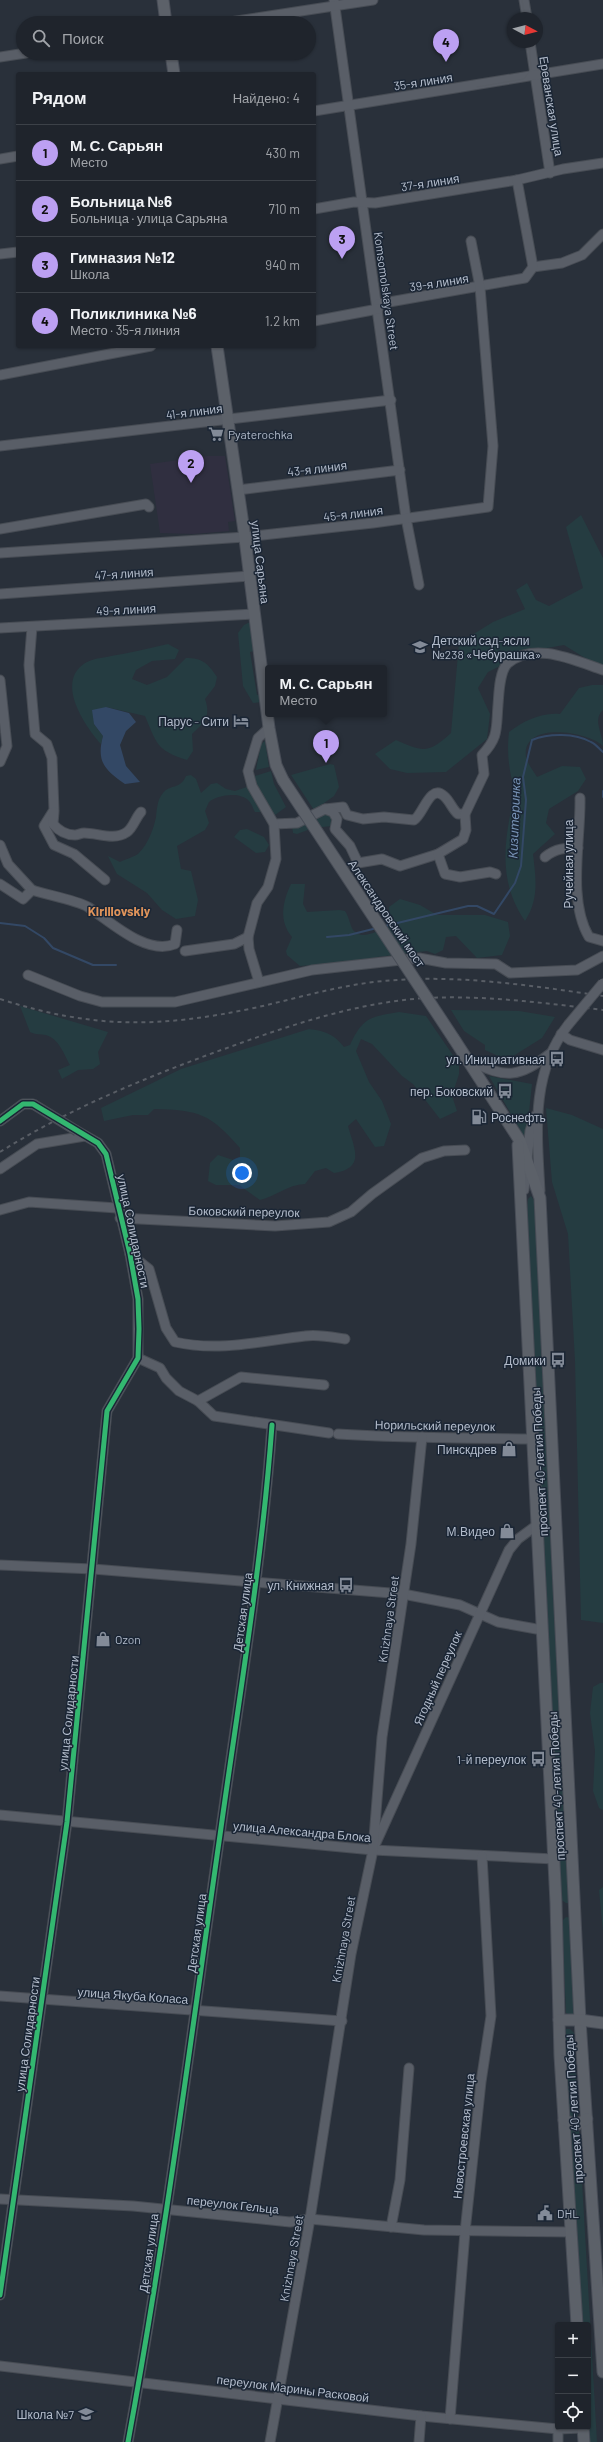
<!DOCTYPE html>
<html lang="ru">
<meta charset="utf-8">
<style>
body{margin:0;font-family:Barlow,sans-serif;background:#2c3038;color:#f1f3f6}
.controls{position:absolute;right:12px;bottom:12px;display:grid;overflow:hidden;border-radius:4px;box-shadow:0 1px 3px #0004}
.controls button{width:36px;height:36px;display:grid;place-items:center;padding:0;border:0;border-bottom:1px solid #3c4148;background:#1f242c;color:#f1f3f6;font:20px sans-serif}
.compass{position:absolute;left:507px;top:12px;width:36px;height:36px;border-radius:50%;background:#1f242c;box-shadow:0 1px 3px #0004;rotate:97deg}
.you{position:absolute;left:242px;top:1173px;width:14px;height:14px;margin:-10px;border:3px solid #fff;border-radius:50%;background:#1a73e8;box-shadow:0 0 0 6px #1a73e833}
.badge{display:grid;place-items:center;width:26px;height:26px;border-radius:50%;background:#bca0f2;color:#111;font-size:13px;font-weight:700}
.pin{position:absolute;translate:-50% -33px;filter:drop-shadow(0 1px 2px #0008)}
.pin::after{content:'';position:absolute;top:21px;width:14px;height:12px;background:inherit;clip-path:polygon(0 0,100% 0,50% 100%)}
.popup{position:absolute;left:265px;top:665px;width:122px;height:52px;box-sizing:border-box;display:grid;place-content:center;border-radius:4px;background:#1f242c;filter:drop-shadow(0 1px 3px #0005);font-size:13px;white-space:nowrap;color:#a1a4a9}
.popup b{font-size:15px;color:#f1f3f6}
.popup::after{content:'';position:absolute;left:50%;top:100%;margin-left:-8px;border:8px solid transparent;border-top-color:#1f242c}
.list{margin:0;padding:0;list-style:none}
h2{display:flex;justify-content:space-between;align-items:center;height:52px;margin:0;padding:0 16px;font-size:17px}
h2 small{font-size:13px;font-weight:400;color:#a1a4a9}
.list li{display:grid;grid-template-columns:26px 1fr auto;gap:12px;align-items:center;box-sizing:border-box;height:56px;padding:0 16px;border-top:1px solid #3c4148}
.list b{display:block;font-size:15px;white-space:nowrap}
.list p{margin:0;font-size:13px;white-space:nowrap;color:#a1a4a9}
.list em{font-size:13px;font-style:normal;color:#a1a4a9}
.icon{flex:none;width:22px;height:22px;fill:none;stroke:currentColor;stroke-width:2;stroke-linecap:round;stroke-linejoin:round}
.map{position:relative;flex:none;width:603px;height:2442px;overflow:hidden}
.search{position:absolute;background:#1f242c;box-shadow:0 1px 3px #0004;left:16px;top:16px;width:300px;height:44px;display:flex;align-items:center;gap:10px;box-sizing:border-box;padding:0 14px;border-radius:22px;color:#a1a4a9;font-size:15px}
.panel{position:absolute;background:#1f242c;box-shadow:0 1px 3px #0004;left:16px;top:72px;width:300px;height:276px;border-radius:4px}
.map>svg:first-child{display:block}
.medical{fill:#302f40}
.green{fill:#253c41}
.water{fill:#334865}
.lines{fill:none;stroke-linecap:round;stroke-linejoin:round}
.stream{stroke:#334865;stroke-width:2}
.minor-casing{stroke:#474c54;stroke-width:11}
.major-casing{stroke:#474c56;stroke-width:13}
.minor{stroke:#595e67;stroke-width:9}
.major{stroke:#5c6169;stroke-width:11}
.tram{stroke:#585d65;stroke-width:1}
.rail{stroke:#585d65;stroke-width:2;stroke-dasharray:4 4;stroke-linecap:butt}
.minor-bridge-casing{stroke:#474c54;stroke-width:11;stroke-linecap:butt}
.major-bridge-casing{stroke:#474c56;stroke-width:13;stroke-linecap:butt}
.minor-bridge{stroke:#595e67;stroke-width:9}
.major-bridge{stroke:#5c6169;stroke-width:11}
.cycleway-casing{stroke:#1b2635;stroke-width:8}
.cycleway{stroke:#33b770;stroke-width:5}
.labels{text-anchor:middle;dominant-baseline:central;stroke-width:3;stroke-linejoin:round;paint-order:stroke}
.street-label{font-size:12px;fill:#b3bccb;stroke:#1b2635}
.poi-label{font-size:12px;fill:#b3bccb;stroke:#1b2635;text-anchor:end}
.water-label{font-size:13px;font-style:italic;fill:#7792b5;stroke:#1b2635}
.neighbourhood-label{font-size:13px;font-weight:bold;fill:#df935a;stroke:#1b2635}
</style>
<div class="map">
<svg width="603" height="2442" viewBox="0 0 603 2442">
<rect width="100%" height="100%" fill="#29303a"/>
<path class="medical" d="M207,456H225L235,521L228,522L229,531L193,534L160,533L150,464Z"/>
<g class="green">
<path d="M581,515L603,558V669L564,645L530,651L488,672L478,688L490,714L487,739L446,772L407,773L390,769L375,754L396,740C423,752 428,754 451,733L459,643L493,622L525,609L516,590L527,583L536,600L549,606L583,588L566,527Z"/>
<path d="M250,622L254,651L250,652L257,695L260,694L261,702L253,703L243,686L238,633L244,625Z"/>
<path d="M168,644L179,650L175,659L152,661L136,670L132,679L147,685L167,677L186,658C202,658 208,663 217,677L215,686L205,699C211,716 205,722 192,734L193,751L187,760C156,750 157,744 145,716L106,707L94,724L103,736L101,744C84,725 54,680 87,662C95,658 103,658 111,656C130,653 149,648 168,644Z"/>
<path d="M592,685H603V710C592,720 603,733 603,746C587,731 521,721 526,757C527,763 534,772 537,777L562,766L580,767L586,779L578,791L549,809L546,823L555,834L533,854C536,879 539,899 525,921C500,885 503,847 512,806L518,801C510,778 506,756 509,732C523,721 542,712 560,714L579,688Z"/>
<path d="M265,741L269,767L256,770L261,744Z"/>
<path d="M330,764L334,765L339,787L334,796L314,810L291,775Z"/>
<path d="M271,771L274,784L286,807L275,815C267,804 253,791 255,776Z"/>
<path d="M191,775L196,779L201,793L211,784L217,783L226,789L235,791L247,787L261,812H255C253,809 252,804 249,801C240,791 217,795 209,802L205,811L209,823L205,830L177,846L181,869L191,871L198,900L195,916L176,919L162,910L147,893L117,874L108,856L120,862C125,859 135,857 139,853C148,844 154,828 156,817C157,809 157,800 163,793C170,784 180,790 186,776Z"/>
<path d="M324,813L329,814L333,819L332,826L313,828L297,834L293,833L292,826Z"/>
<path d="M247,829L264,837L269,845L265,852L256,853L234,837L240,830Z"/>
<path d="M291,884H305L303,904L307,912L339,910L345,911C349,917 350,925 353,930C361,941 377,931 387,927L390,920L389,907L400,899L420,905L437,915H485L508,922L510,936L502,955L477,958L456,936L446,937L443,950L435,954L427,951L377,957L364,961L300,966L287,955L286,951L292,937C279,921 282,903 291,884Z"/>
<path d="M20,1006L108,1032L98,1052L100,1064L93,1069L78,1070L62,1079L58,1070L70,1065C64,1054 59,1039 46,1035C40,1034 36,1035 30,1032Z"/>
<path d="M451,1010L519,1011L555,1017L542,1038L507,1060L485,1050V1045L464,1031Z"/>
<path d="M399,1012L426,1016L459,1064V1074L452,1096L457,1111L440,1119L413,1084L402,1076L372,1044L361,1039L356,1051L369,1082L382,1101L391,1124L384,1146L375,1147L356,1119L348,1126C354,1148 366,1168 334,1173L326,1168L315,1171L305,1184C287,1185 276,1196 260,1200L239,1185H216L208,1181L210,1163L218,1155L233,1160L240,1157V1148C210,1114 200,1110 154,1109L148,1115H133L104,1121L101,1108L181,1069L309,1029C325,1031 334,1034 344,1047L350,1045C363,1017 370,1017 399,1012Z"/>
<path d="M489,1076L532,1084L526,1140Z"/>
<path d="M546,1108L572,1115L603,1129V1623L581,1620L575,1361L568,1234L552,1182Z"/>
<path d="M531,1196L536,1203L570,1903H566L560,1899L525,1236L528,1199Z"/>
<path d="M600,1683H603V1810L599,1808L593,1791L595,1751L590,1713L593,1687Z"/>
<path d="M603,1887V1931L599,1890Z"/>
<path d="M566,1917L571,1918L577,2013L574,2016L566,2013L562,1921Z"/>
<path d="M566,2029H570L574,2033L578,2115L575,2119H570L562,2032Z"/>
<path d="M579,2129L597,2442H586L588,2427V2325H579L567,2130Z"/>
</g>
<path class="water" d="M106,707L129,713L136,722L126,731L120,745L126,766L140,782L125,784C105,770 96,762 103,736L94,724L92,710Z"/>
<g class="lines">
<g class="stream">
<path d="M603,791V797"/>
<path d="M0,923L25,926L44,938L53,948L93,965H116"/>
<path d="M385,926L468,906H477L494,914L515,883L521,866L526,800L523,777L532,740C549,733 575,733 591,742C596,744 599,749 603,752"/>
<path d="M327,937L349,935L377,928"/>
</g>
<g class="minor-casing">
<g id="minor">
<path d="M334,0L406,518L419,585"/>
<path d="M524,0L527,18"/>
<path d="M223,23L373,0"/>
<path d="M530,42L550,173"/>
<path d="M0,57L26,53"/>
<path d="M314,111L603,64"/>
<path d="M0,159L18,156"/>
<path d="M314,209L354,202L375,203L517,180L563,169L603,163"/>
<path d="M0,254L18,252"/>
<path d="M533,267L562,263L582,255L603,234"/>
<path d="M378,304L525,278L533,267L517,180"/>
<path d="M314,321L378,309"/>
<path d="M0,375L151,346"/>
<path d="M0,446L391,400"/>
<path d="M238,490L400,470"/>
<path d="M0,529L146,504L149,507"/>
<path d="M0,553L245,537L373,523L488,507L493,446L480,287L471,241"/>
<path d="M0,594L250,576"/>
<path d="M32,627L29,665L35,734L47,744L52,758L54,810L44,826L54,845L74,854L105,880"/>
<path d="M0,628L254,614"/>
<path d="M0,680L7,746L0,762"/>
<path d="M580,798C581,839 567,900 589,937L603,941"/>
<path d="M325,809L343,807L347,815L363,819L384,817L414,820C423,815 430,783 444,796C450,801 452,809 458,814H465"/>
<path d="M54,812L53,824C58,830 66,835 75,835C78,835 81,833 84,833C98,833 114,841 127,832C133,828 136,817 141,812"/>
<path d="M274,824L297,823L325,809L333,812L337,819L335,829L350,846L358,863L382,859L400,866L438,854L463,839L466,830L465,814L484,774L482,755C499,737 496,729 498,705C499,694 499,673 507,664C533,640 576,661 603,670"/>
<path d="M0,845L8,864L32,890L23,899L0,884"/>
<path d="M438,854L445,874L460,877L490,872L496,874"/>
<path d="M545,857C556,848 565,848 578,848"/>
<path d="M32,890C47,895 76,900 88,907C110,921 146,956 175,944L177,930"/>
<path d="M185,951L234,944L248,937"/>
<path d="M28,975L80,996L102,1002H175L312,970L419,958L446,963L496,964L510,973L577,970L603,956"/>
<path d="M259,982L249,949L248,937L257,903L268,887L276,859L274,824L252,786L248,771L258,738L269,728"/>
<path d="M561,1034L570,1040L603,1050"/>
<path d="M470,1061C507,1079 518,1078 551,1053"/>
<path d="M0,1121L23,1104H33"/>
<path d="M0,1169L37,1144L85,1136"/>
<path d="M524,1190L530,1131L535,1116"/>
<path d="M540,1191C537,1133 530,1074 568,1025"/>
<path d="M0,1210L29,1202L117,1208"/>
<path d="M120,1218L275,1226L329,1222L351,1212L372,1194L422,1158L444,1151L465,1150"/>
<path d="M130,1254L149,1269L166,1328L175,1342C219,1352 262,1341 305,1336C318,1334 332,1337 345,1339"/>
<path d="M138,1358L160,1368L166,1378L179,1391L198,1401L214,1416L329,1433"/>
<path d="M198,1401L241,1377L324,1385"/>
<path d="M338,1434C402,1438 467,1438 532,1439"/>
<path d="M0,1565L93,1569L403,1594L460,1605L498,1622L542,1630"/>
<path d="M0,1815L373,1850L554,1859"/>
<path d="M375,1845L509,1550L518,1539L537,1525"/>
<path d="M0,1996L342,2021"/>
<path d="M0,2199L133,2206L290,2222L310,2219L424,2230L571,2232"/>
<path d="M391,2227L400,2180L409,2068"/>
<path d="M0,2295L67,1822L107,1411L138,1358V1299L130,1254L106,1154L98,1143L77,1131"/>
<path d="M0,2366L421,2416L558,2429L583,2428"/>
<path d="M450,2419L465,2232L481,2082L491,2016L482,1856"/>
<path d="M128,2442C165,2241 191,2037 220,1835C239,1698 262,1563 272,1425"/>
<path d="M270,2442L310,2219L351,1954L373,1850L382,1737L411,1544L422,1437"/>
<path d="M419,2442L421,2416"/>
<path d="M558,2442V2429"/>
</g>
</g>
<g class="major-casing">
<g id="major">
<path d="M163,0L166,23"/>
<path d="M171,53L174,74"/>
<path d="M217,346L244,531L269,728L276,765L283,780"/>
<path d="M454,1039L520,1141L540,1198L580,2020L603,2372"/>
<path d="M518,1145L556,1903L560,2056L577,2325"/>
<path d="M559,2020H580L603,2023"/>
<path d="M564,2120L576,2125L587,2119"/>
<path d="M583,2427L584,2442"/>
</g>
</g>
<use href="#minor" class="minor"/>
<use href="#major" class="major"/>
<g class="tram">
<path d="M522,0L525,18"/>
<path d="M477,87L524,79L531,69L529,42"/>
</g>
<g class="rail">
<path d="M0,999C93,1029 159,1028 254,1008C294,999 333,987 374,982C451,973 527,985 603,996"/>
<path d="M0,1152C67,1110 140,1080 213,1053C282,1028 352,1003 425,998C485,995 544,1003 603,1010"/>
</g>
<g class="minor-bridge-casing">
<g id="minor-bridge">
<path d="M568,1025L603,983"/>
<path d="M33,1104L77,1131"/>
</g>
</g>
<g class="major-bridge-casing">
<path id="major-bridge" d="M283,780L454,1039"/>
</g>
<use href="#minor-bridge" class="minor-bridge"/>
<use href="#major-bridge" class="major-bridge"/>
<g class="cycleway-casing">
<g id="cycleway">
<path d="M0,1121L23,1104H33L98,1143L106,1154L130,1254L138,1299L139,1329L138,1358L107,1411L67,1822L0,2295"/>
<path d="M128,2442C165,2241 191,2037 220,1835C239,1698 262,1563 272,1425"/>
</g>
</g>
<use href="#cycleway" class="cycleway"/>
</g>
<defs>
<g id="supermarket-bare" transform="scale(1.2)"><path d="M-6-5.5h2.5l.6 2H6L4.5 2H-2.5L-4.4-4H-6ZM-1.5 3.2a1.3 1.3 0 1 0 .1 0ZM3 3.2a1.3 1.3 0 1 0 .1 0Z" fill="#838b98" stroke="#1b2635" stroke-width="2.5" paint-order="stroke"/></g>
<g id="school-bare" transform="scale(1.2)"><path d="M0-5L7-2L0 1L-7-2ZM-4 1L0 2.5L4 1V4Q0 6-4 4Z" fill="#838b98" stroke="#1b2635" stroke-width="2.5" paint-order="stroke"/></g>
<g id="hotel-bare" transform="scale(1.2)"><path d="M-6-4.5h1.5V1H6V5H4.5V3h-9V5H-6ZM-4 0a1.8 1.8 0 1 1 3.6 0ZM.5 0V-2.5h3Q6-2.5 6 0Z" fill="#838b98" stroke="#1b2635" stroke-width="2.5" paint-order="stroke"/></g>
<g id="bus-bare" transform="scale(1.2)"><path d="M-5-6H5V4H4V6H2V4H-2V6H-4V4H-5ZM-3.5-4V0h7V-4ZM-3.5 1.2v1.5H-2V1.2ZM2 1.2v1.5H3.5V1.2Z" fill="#838b98" stroke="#1b2635" stroke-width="2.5" paint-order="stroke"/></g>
<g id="fuel-bare" transform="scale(1.2)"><path d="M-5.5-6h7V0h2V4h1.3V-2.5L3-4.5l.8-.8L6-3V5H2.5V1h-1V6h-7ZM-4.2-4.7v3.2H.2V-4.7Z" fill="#838b98" stroke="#1b2635" stroke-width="2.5" paint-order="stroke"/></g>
<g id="shop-bare" transform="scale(1.2)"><path d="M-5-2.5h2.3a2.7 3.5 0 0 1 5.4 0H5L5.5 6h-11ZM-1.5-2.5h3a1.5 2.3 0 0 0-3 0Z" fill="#838b98" stroke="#1b2635" stroke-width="2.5" paint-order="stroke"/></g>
<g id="civic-bare" transform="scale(1.2)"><path d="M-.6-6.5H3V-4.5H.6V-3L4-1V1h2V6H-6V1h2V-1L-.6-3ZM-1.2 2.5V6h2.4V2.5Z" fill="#838b98" stroke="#1b2635" stroke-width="2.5" paint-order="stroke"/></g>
</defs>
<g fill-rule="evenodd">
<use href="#supermarket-bare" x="216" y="434"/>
<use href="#school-bare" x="420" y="647"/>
<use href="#hotel-bare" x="241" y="721"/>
<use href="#bus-bare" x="557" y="1059"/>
<use href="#bus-bare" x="505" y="1091"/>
<use href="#fuel-bare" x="479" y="1117"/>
<use href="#bus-bare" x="558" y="1360"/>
<use href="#shop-bare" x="509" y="1449"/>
<use href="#shop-bare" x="507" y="1531"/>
<use href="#bus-bare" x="346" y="1585"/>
<use href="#shop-bare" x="103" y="1639"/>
<use href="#bus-bare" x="538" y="1759"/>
<use href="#civic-bare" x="545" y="2213"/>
<use href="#school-bare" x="86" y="2414"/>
</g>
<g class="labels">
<g class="street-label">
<text transform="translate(423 81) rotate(-9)">35-я линия</text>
<text transform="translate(552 106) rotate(81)">Ереванская улица</text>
<text transform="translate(430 182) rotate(-9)">37-я линия</text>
<text transform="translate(439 282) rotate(-9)">39-я линия</text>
<text transform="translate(387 291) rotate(82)">Komsomolskaya Street</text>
<text transform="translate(194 411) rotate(-7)">41-я линия</text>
<text transform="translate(317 468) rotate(-7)">43-я линия</text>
<text transform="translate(353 513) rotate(-7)">45-я линия</text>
<text transform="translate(261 562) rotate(83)">улица Сарьяна</text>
<text transform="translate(124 573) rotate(-4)">47-я линия</text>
<text transform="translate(126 609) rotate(-3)">49-я линия</text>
<text transform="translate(568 864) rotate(-90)">Ручейная улица</text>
<text transform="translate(387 913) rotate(56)">Александровский мост</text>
<text transform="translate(244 1211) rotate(1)">Боковский переулок</text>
<text transform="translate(134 1231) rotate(78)">улица Солидарности</text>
<text transform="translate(435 1425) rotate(1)">Норильский переулок</text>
<text transform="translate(539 1462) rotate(-93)">проспект 40-летия Победы</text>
<text transform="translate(242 1612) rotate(-82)">Детская улица</text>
<text transform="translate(388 1619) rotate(-82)">Knizhnaya Street</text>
<text transform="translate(437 1678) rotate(-66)">Ягодный переулок</text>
<text transform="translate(68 1713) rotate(-84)">улица Солидарности</text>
<text transform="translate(556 1786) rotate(-93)">проспект 40-летия Победы</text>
<text transform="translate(302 1831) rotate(5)">улица Александра Блока</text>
<text transform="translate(196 1933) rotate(-82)">Детская улица</text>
<text transform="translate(343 1939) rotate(-80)">Knizhnaya Street</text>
<text transform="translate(133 1995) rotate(4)">улица Якуба Коласа</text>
<text transform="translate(27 2034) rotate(-82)">улица Солидарности</text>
<text transform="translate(573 2109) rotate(-94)">проспект 40-летия Победы</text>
<text transform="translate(463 2136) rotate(-84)">Новостроевская улица</text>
<text transform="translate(233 2204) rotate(6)">переулок Гельца</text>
<text transform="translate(148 2253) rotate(-82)">Детская улица</text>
<text transform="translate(291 2258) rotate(-80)">Knizhnaya Street</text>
<text transform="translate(293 2388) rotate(7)">переулок Марины Расковой</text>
</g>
<g class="poi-label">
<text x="228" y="434" text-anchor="start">Pyaterochka</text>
<text x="432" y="640" text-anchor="start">Детский сад-ясли<tspan x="432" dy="14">№238 «Чебурашка»</tspan></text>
<text x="229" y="721">Парус - Сити</text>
<text x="545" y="1059">ул. Инициативная</text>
<text x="493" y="1091">пер. Боковский</text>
<text x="491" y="1117" text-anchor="start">Роснефть</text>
<text x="546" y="1360">Домики</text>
<text x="497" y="1449">Пинскдрев</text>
<text x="495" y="1531">М.Видео</text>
<text x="334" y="1585">ул. Книжная</text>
<text x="115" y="1639" text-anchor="start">Ozon</text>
<text x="526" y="1759">1-й переулок</text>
<text x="557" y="2213" text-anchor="start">DHL</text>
<text x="74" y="2414">Школа №7</text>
</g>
<g class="water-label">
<text transform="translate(514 818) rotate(-88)">Кизитеринка</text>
</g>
<g class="neighbourhood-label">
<text x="119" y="911">Kirillovskiy</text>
</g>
</g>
</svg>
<div class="controls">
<button>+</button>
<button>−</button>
<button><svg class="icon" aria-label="locate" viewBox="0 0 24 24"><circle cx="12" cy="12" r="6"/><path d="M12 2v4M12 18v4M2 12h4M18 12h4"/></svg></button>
</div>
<svg class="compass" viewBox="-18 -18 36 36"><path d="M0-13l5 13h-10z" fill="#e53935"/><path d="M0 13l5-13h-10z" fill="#a1a4a9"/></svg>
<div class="you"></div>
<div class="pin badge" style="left:326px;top:763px">1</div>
<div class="popup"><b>М. С. Сарьян</b>Место</div>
<div class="pin badge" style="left:191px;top:483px">2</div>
<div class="pin badge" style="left:342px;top:259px">3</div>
<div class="pin badge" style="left:446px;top:62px">4</div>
<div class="search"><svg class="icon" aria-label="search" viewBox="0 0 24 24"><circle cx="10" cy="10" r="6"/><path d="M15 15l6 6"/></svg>Поиск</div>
<section class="panel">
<h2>Рядом<small>Найдено: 4</small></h2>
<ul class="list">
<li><span class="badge">1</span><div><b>М. С. Сарьян</b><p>Место</p></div><em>430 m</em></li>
<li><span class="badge">2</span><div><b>Больница №6</b><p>Больница · улица Сарьяна</p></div><em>710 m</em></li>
<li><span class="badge">3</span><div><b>Гимназия №12</b><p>Школа</p></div><em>940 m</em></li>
<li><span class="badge">4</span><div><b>Поликлиника №6</b><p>Место · 35-я линия</p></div><em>1.2 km</em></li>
</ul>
</section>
</div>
